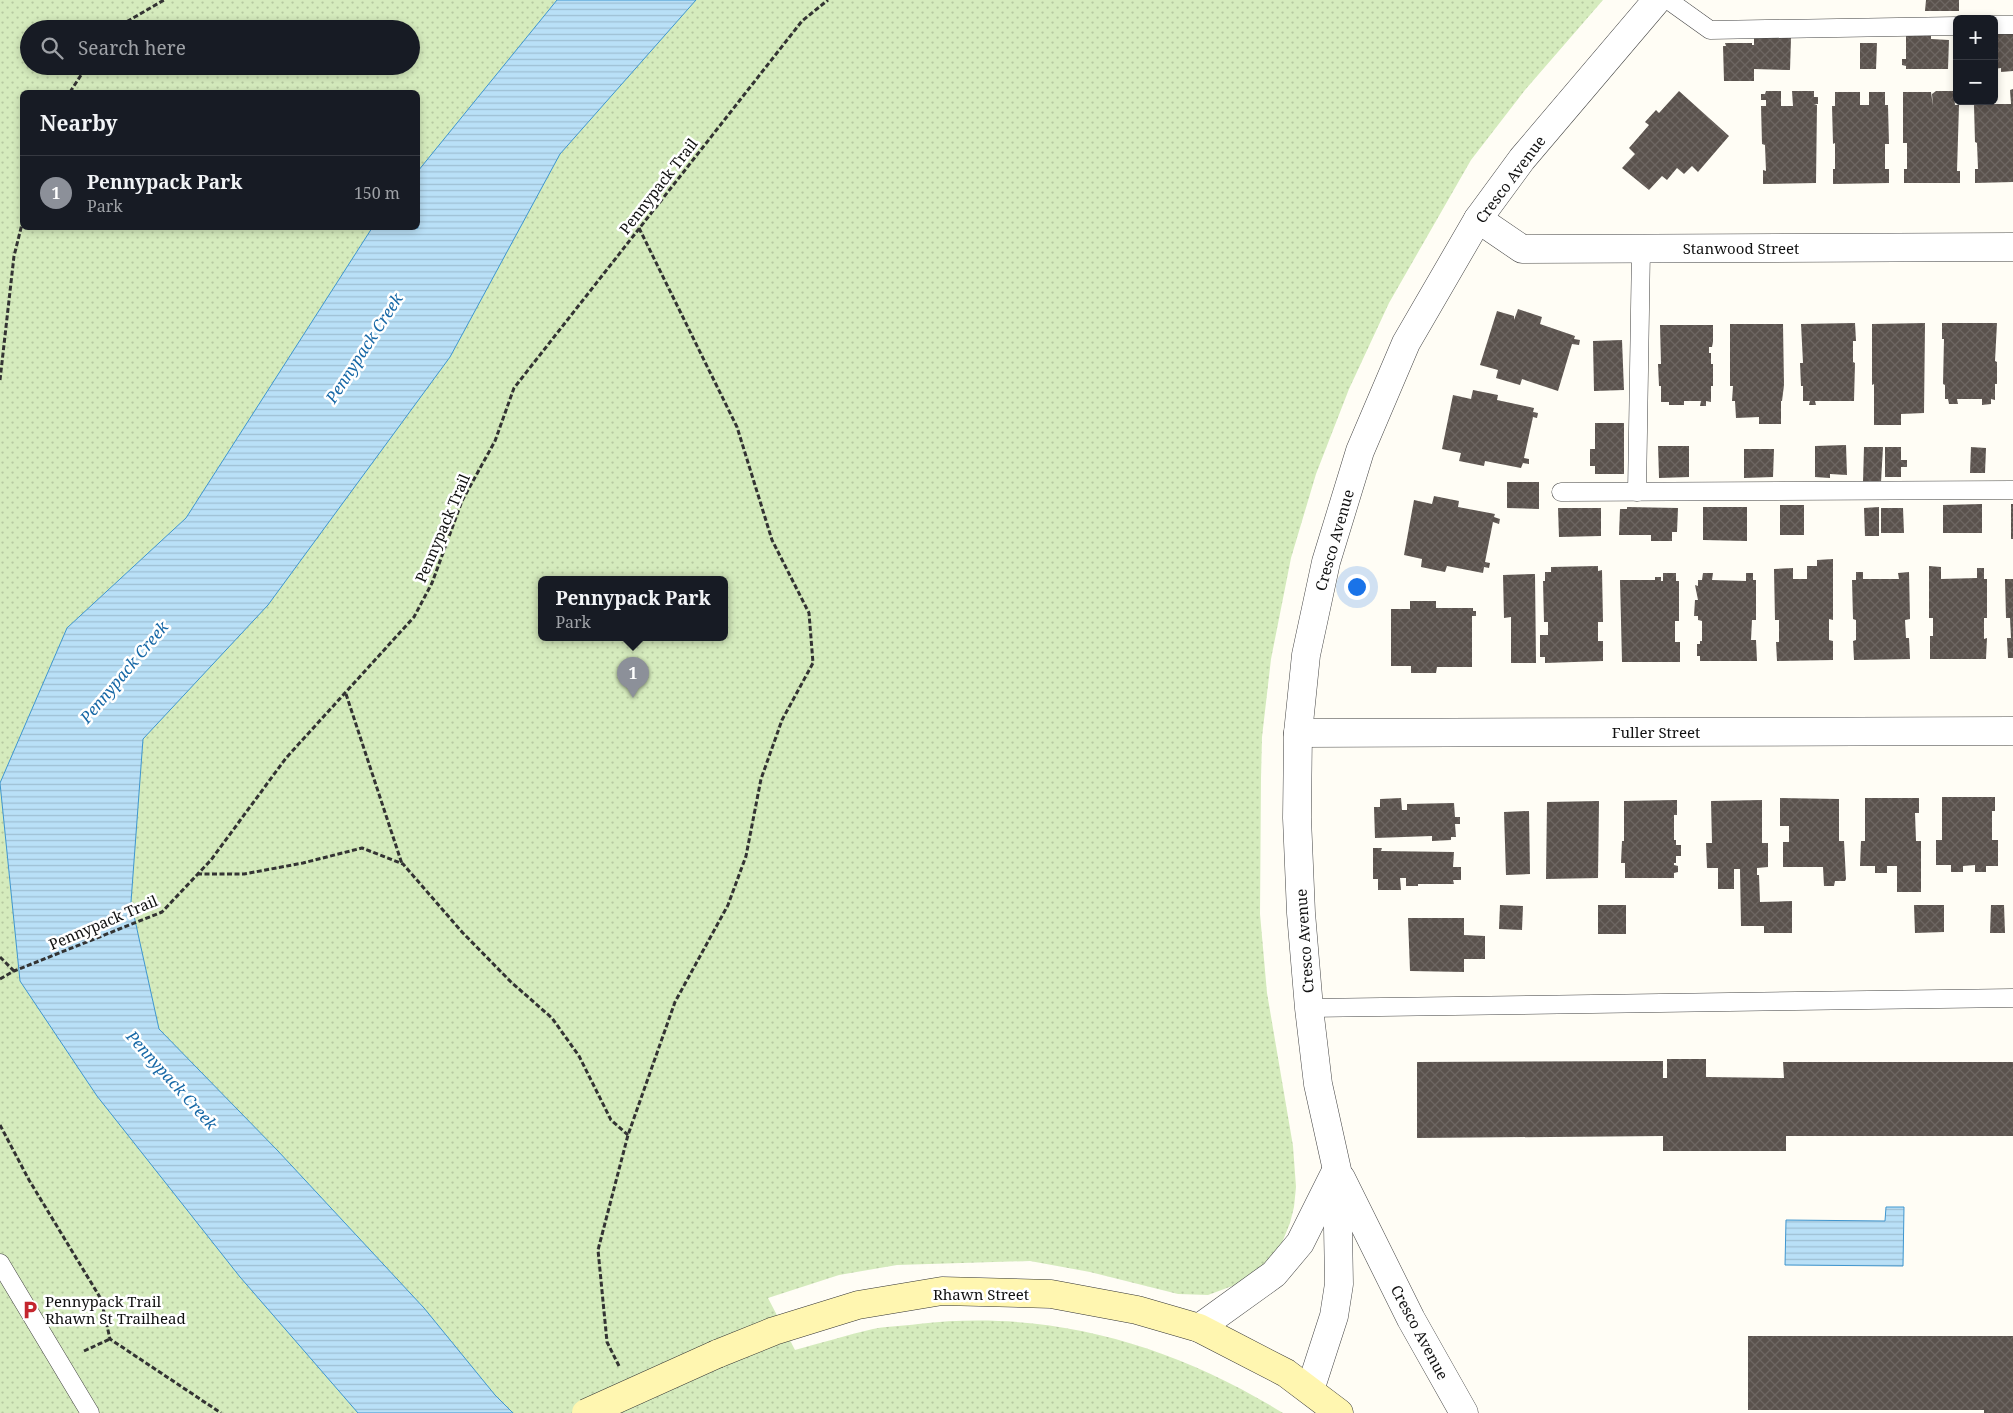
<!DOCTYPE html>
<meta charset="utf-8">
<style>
body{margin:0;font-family:"Noto Serif",serif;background:#20242c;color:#f1f3f6}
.controls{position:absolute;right:15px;top:15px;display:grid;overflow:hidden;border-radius:8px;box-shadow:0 2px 8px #0003}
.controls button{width:45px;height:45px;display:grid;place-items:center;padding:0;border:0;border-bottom:1px solid #363941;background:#171b24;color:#f1f3f6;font:25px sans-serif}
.you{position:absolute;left:1356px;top:586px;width:18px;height:18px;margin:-12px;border:4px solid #fff;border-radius:50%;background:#1a73e8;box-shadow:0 0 0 8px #1a73e833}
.badge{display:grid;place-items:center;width:32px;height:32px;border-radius:50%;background:#8c9099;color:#fff;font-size:16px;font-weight:700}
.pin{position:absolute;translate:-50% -41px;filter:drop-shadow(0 1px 2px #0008)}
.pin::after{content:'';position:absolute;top:26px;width:18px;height:15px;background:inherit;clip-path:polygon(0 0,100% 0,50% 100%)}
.popup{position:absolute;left:538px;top:576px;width:190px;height:65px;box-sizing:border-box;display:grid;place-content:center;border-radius:8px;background:#171b24;filter:drop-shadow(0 1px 4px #0005);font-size:16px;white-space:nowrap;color:#9ea1a6}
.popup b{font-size:19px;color:#f1f3f6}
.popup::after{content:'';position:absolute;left:50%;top:100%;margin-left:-10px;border:10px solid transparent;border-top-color:#171b24}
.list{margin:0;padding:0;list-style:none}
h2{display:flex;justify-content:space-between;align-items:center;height:65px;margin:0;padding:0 20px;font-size:21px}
h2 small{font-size:16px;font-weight:400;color:#9ea1a6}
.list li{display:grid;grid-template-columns:32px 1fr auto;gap:15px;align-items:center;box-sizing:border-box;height:75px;padding:0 20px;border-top:1px solid #363941}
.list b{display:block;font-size:19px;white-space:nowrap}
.list p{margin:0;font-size:16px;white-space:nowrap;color:#9ea1a6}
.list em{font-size:16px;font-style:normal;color:#9ea1a6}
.icon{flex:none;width:28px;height:28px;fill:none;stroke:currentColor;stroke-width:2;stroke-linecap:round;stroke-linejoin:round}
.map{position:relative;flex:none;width:2013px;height:1413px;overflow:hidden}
.search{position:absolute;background:#171b24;box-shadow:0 2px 8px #0003;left:20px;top:20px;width:400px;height:55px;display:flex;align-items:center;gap:12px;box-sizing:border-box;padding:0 18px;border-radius:28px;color:#9ea1a6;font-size:19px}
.panel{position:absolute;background:#171b24;box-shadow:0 2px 8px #0003;left:20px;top:90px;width:400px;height:140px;border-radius:8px}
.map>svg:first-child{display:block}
.park{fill:url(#park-dots);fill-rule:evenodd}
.water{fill:url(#water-rules);stroke:#3f96cf}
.building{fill:url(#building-cross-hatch)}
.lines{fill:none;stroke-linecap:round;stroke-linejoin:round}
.service-casing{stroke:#444;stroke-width:19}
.minor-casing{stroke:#444;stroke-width:29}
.secondary-casing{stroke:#333;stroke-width:29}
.path{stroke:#333;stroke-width:3;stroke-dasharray:5 2.5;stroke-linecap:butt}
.service{stroke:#fff;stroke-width:18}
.minor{stroke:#fff;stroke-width:28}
.secondary{stroke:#fff6b0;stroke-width:28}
.secondary-bridge-casing{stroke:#333;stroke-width:29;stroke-linecap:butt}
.secondary-bridge{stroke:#fff6b0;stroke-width:28}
.labels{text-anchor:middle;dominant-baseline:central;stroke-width:5;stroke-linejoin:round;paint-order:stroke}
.street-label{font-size:15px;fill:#111;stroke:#fff}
.poi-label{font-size:15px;fill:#111;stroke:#fff;text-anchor:start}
.water-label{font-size:16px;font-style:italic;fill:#1768a6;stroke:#fff}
</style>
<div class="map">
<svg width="2013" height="1413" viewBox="0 0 2013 1413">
<defs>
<pattern id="park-dots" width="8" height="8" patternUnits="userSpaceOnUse" patternTransform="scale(1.25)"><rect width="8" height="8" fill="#d5ebbd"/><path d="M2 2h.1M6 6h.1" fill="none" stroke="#b6c8a1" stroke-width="1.8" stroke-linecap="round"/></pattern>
<pattern id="water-rules" width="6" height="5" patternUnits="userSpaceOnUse" patternTransform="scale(1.25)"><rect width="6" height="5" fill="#b9e0f7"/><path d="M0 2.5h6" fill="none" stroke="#9ebfd3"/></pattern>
<pattern id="building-cross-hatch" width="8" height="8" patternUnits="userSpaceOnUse" patternTransform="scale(1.25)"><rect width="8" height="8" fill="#5a524d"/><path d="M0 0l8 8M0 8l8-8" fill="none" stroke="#6d6662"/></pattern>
</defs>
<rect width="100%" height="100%" fill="#fffdf5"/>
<path class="park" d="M0,0H1603L1525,90L1471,160L1389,303L1349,389L1316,474L1291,558L1271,659L1262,737L1261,778L1260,914L1267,993L1293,1146L1296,1187L1294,1207L1290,1223L1279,1250L1265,1267L1243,1282L1208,1295L1178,1294L1090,1272L1030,1261L897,1265L839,1275L768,1298L795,1350C821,1343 847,1335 873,1329C887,1326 903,1326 918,1324C1050,1309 1171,1344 1283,1413H0ZM29,29H411V66H29ZM22,92H418V228H22ZM542,579H724V637H542Z"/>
<g class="water">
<path d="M557,0H696L560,154L450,357L268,605L143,739L131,902L159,1029L278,1151L424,1308L495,1395L513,1413H358L240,1277L97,1096L20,981L0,783L67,628L186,518L372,228H418V171Z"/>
<path d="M1886,1207H1904L1903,1266L1785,1265L1786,1220L1885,1221Z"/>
</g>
<g class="building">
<path d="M1926,0H1959V11H1925Z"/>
<path d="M1906,33H1931V39L1949,40L1948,69H1906V66L1902,65V59H1906Z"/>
<path d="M2013,33V71L2001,72V68L1994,69V34Z"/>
<path d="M1754,34L1775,35V38H1791L1790,70L1754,69V81H1724L1723,46H1726L1725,43H1752V45H1754Z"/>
<path d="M1860,43H1877L1876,69H1860Z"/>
<path d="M1957,86V92L1954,95L1955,105H1959L1957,171H1960V183H1904V169H1907V143H1903V92H1931L1933,106L1932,94L1936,91H1953Z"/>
<path d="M2013,89V182L1975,183V169H1978L1977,143L1975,142L1974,105H1977V101H1993V104H2011L2010,90Z"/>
<path d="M1679,91L1729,136L1698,172L1692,166L1684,174L1677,168L1667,180L1662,176L1649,190L1622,168L1635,154L1629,148L1649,125L1645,122L1656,110L1659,113Z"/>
<path d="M1766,91H1781V106H1793L1792,91H1814V97H1818V104H1814L1817,105L1816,183L1763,184V170L1766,171L1765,145L1762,144L1761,106H1766V100H1761V94H1765Z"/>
<path d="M1835,92H1860V105H1869V92H1885V105H1888L1889,144H1885V169H1889V183L1833,184V169H1835V143L1833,144L1832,106H1835Z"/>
<path d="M1518,309L1542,317L1540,324L1575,336L1574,339L1580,340L1579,345L1572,344L1558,391L1522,379L1520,385L1496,378L1498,370L1480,365L1497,311L1514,316V320Z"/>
<path d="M1855,323L1856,341H1853V362L1855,363L1854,401H1815L1816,405H1809L1810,401H1803V386H1801L1800,363H1803L1801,324Z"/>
<path d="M1925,323L1924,413L1901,414V425H1874V384L1872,385V324Z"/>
<path d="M1942,323H1997L1995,361L1997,362V384H1995V400L1991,399V404L1982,405V399H1957L1958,404H1949L1948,399H1945V385L1943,384L1944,339H1942Z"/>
<path d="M1730,324H1783L1784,385L1782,401H1781V424H1759V417L1736,418L1735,401H1732L1733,386H1730Z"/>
<path d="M1660,325H1713V342L1712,347H1709V353H1711V364H1713V386H1711V402L1706,401V406H1700L1701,401H1684V405H1669V402H1661V386H1659L1658,364H1661Z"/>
<path d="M1622,340L1624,390L1594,391L1593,341Z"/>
<path d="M1473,390L1498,395L1497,400L1534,408L1533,412L1538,413L1537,418L1533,417L1524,458L1529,459V464L1523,463L1521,468L1485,461L1484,466L1459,461L1461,453L1442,449L1453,395L1471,399Z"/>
<path d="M1595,423H1624V474H1595V466H1590V449H1595Z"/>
<path d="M1846,445L1847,475L1830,474V478L1815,477V446Z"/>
<path d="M1658,446H1689V477L1659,478Z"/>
<path d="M1864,447H1883L1881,482H1863Z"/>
<path d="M1885,447H1901V460H1907V467H1901V477H1885Z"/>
<path d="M1971,447L1986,448L1985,473H1970Z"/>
<path d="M1744,449H1774L1773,477L1744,478Z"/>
<path d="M1507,482H1539V509L1507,508Z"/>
<path d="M1434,496L1459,501L1458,507L1495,514L1494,517L1500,519L1499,524L1493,522L1485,562L1490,563L1489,568L1484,567L1483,573L1447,566L1445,572L1421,567L1422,559L1404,555L1414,500L1432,504Z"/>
<path d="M1982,504V533H1943V505Z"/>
<rect x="2011" y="504" width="2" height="35"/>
<rect x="1780" y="505" width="24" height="30"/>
<path d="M1627,507L1678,508L1677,532H1672V541H1651V535H1619L1620,509H1627Z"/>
<path d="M1703,507H1747V541L1703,540Z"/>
<path d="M1879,507V536H1865L1864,508Z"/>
<path d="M1558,508H1601V536L1559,537Z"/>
<path d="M1881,508H1903L1904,533H1881Z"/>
<path d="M1833,559V620L1829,619V640L1833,641V660L1777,661L1776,642H1779V620H1775L1774,569L1793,568V579H1807V566H1817V560Z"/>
<path d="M1598,566V571L1602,570L1603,622H1598V641H1603V661L1545,663V657H1540V635H1548V622H1544L1543,581H1545V572H1551V567Z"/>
<path d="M1929,566L1941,567V579L1977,578V568H1984V579H1987V618H1984V639L1987,638L1986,659H1930V636H1933V618H1929Z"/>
<path d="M1856,572H1863V579H1899L1898,573L1909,572L1910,619L1905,620L1906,638H1909L1910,659L1854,660L1853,641L1856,640V620L1853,619L1852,580H1856Z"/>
<path d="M1663,573H1676V581H1679V621H1675V642H1680V662H1622L1620,580H1655V577H1661V581H1663Z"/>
<path d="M1703,573H1713L1712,580L1746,581V573H1753V580H1756V620H1752L1751,640H1756L1757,661H1700V656H1697V644H1700V641H1702V621L1698,620V616H1694L1695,600H1698L1695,585L1698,586V580H1702Z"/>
<path d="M1535,574L1536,663H1511V617L1504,618L1503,575Z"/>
<path d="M2005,579H2013V658H2008L2007,638H2011L2010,618H2006Z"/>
<path d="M1410,601H1436V608H1473V611H1476V616H1472V667H1437L1436,673H1411V666H1391V609H1410Z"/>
<path d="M1942,797H1995V811H1992V840H1998V866H1986V872H1975V865L1963,866V872H1951V865H1936V840H1942Z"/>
<path d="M1401,798L1402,810H1407V804L1454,803L1455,817H1460V824H1455L1456,837H1451V840L1432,841V836L1375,838L1374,807H1380V799Z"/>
<path d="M1780,798L1839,799V841H1844L1846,879L1845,881H1835L1834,886H1824L1823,867H1783V842H1789V826H1780Z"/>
<path d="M1865,798H1919V813H1915L1916,841H1921V892H1897V866H1887V873H1875V866H1860L1861,841H1865Z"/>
<path d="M1677,800V815H1674V840H1676V845H1681V856H1676V863H1674V865L1678,866V872L1674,873V878H1625V863H1621L1622,841H1624V801Z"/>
<path d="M1762,800V843H1768V867L1757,868V875H1759L1760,902L1792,901V933H1764V926H1741L1740,869H1734V889H1718V868H1707L1706,843H1712L1711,801Z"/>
<path d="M1599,801L1598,878L1546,879L1547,802Z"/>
<path d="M1529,811L1530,874L1506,875L1504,812Z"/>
<path d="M1373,848H1382L1381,851L1454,852L1453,867H1461V880H1453L1454,884H1418V886H1406V878H1400L1401,890H1378V879H1373Z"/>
<path d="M1500,905L1523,906L1522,930L1499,929Z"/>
<rect x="1598" y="905" width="28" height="29"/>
<path d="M1914,905H1944V932L1915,933Z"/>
<path d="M1991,905H2004L2005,933H1990Z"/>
<path d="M1408,918H1464V935L1485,936V959H1464V972L1410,971Z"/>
<path d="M1667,1059H1706V1077L1784,1078L1783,1062H2013V1136H1786V1151H1663V1136L1417,1138V1062L1663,1061V1078H1667Z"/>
<path d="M1748,1336H2013V1413H1984V1410H1748Z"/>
</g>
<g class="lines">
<g class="service-casing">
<g id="service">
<path d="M1668,0L1710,30L1957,26"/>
<path d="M1994,25H2013"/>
<path d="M1561,492L2013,490"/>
<path d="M1637,492L1641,249"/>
<path d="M1309,1008L2013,998"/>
<path d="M0,1263L90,1413"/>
</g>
</g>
<g class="minor-casing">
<g id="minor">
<path d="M1478,219L1522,249L2013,247"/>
<path d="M1298,733L2013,731"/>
<path d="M1341,1178L1411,1319L1464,1413"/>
<path d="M1199,1328L1274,1274L1300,1243L1335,1173"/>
<path d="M1310,1390L1334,1316L1339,1284L1337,1170L1318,1084L1309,1008L1301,913L1297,818L1298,733L1306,655L1326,562L1360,451L1406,343L1478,219L1522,159L1657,0"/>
</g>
</g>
<g class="secondary-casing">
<path id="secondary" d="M717,1354L774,1331L858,1305L942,1291L1051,1294L1137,1310L1199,1328L1286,1373L1339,1413"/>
</g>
<g class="path">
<path d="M114,29L164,0"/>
<path d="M70,92L87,66"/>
<path d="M0,380L14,256L22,224"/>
<path d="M346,694L402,864"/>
<path d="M197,874H244L303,863L362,848L403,864L462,932L511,982L552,1018L579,1056L611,1120L628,1135"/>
<path d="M0,957L14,971"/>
<path d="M0,979L14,971L162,912L211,860L286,758L414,617L432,583L462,501L495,441L514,388L802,21L828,0"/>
<path d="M0,1125L29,1180L101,1299L110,1339L221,1413"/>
<path d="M84,1351L110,1339"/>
<path d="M619,1366L607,1342L598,1250L628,1135L675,1002L728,905L746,856L761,779L782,720L813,663L809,613L772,540L737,427L639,228"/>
</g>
<use href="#service" class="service"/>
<use href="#minor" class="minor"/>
<use href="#secondary" class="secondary"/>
<g class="secondary-bridge-casing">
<path id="secondary-bridge" d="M586,1413L717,1354"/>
</g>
<use href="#secondary-bridge" class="secondary-bridge"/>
</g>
<defs>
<g id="parking-bare" transform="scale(1.5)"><path d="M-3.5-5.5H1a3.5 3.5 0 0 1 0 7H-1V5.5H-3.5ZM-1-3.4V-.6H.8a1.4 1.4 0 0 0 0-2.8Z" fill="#c4262e" stroke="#fff" stroke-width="2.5" paint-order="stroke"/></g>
</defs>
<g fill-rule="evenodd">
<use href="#parking-bare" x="30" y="1310"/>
</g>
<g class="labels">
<g class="street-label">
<text transform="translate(1510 179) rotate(-53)">Cresco Avenue</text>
<text transform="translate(658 186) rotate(-52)">Pennypack Trail</text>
<text x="1741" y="248">Stanwood Street</text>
<text transform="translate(442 528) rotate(-67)">Pennypack Trail</text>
<text transform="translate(1334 540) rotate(-74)">Cresco Avenue</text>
<text x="1656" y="732">Fuller Street</text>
<text transform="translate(103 922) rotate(-23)">Pennypack Trail</text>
<text transform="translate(1304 941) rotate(-94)">Cresco Avenue</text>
<text x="981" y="1294">Rhawn Street</text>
<text transform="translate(1420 1332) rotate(62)">Cresco Avenue</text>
</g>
<g class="poi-label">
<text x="45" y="1301">Pennypack Trail<tspan x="45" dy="17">Rhawn St Trailhead</tspan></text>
</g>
<g class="water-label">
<text transform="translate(364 348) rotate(-57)">Pennypack Creek</text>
<text transform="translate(124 672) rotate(-50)">Pennypack Creek</text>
<text transform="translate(172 1080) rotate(48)">Pennypack Creek</text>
</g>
</g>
</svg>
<div class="controls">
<button>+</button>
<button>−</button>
</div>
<div class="you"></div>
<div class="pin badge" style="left:633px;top:698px">1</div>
<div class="popup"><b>Pennypack Park</b>Park</div>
<div class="search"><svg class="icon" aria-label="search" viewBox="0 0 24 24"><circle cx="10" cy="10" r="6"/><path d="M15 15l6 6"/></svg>Search here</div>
<section class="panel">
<h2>Nearby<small></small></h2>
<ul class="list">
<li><span class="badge">1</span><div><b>Pennypack Park</b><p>Park</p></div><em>150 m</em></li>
</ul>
</section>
</div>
